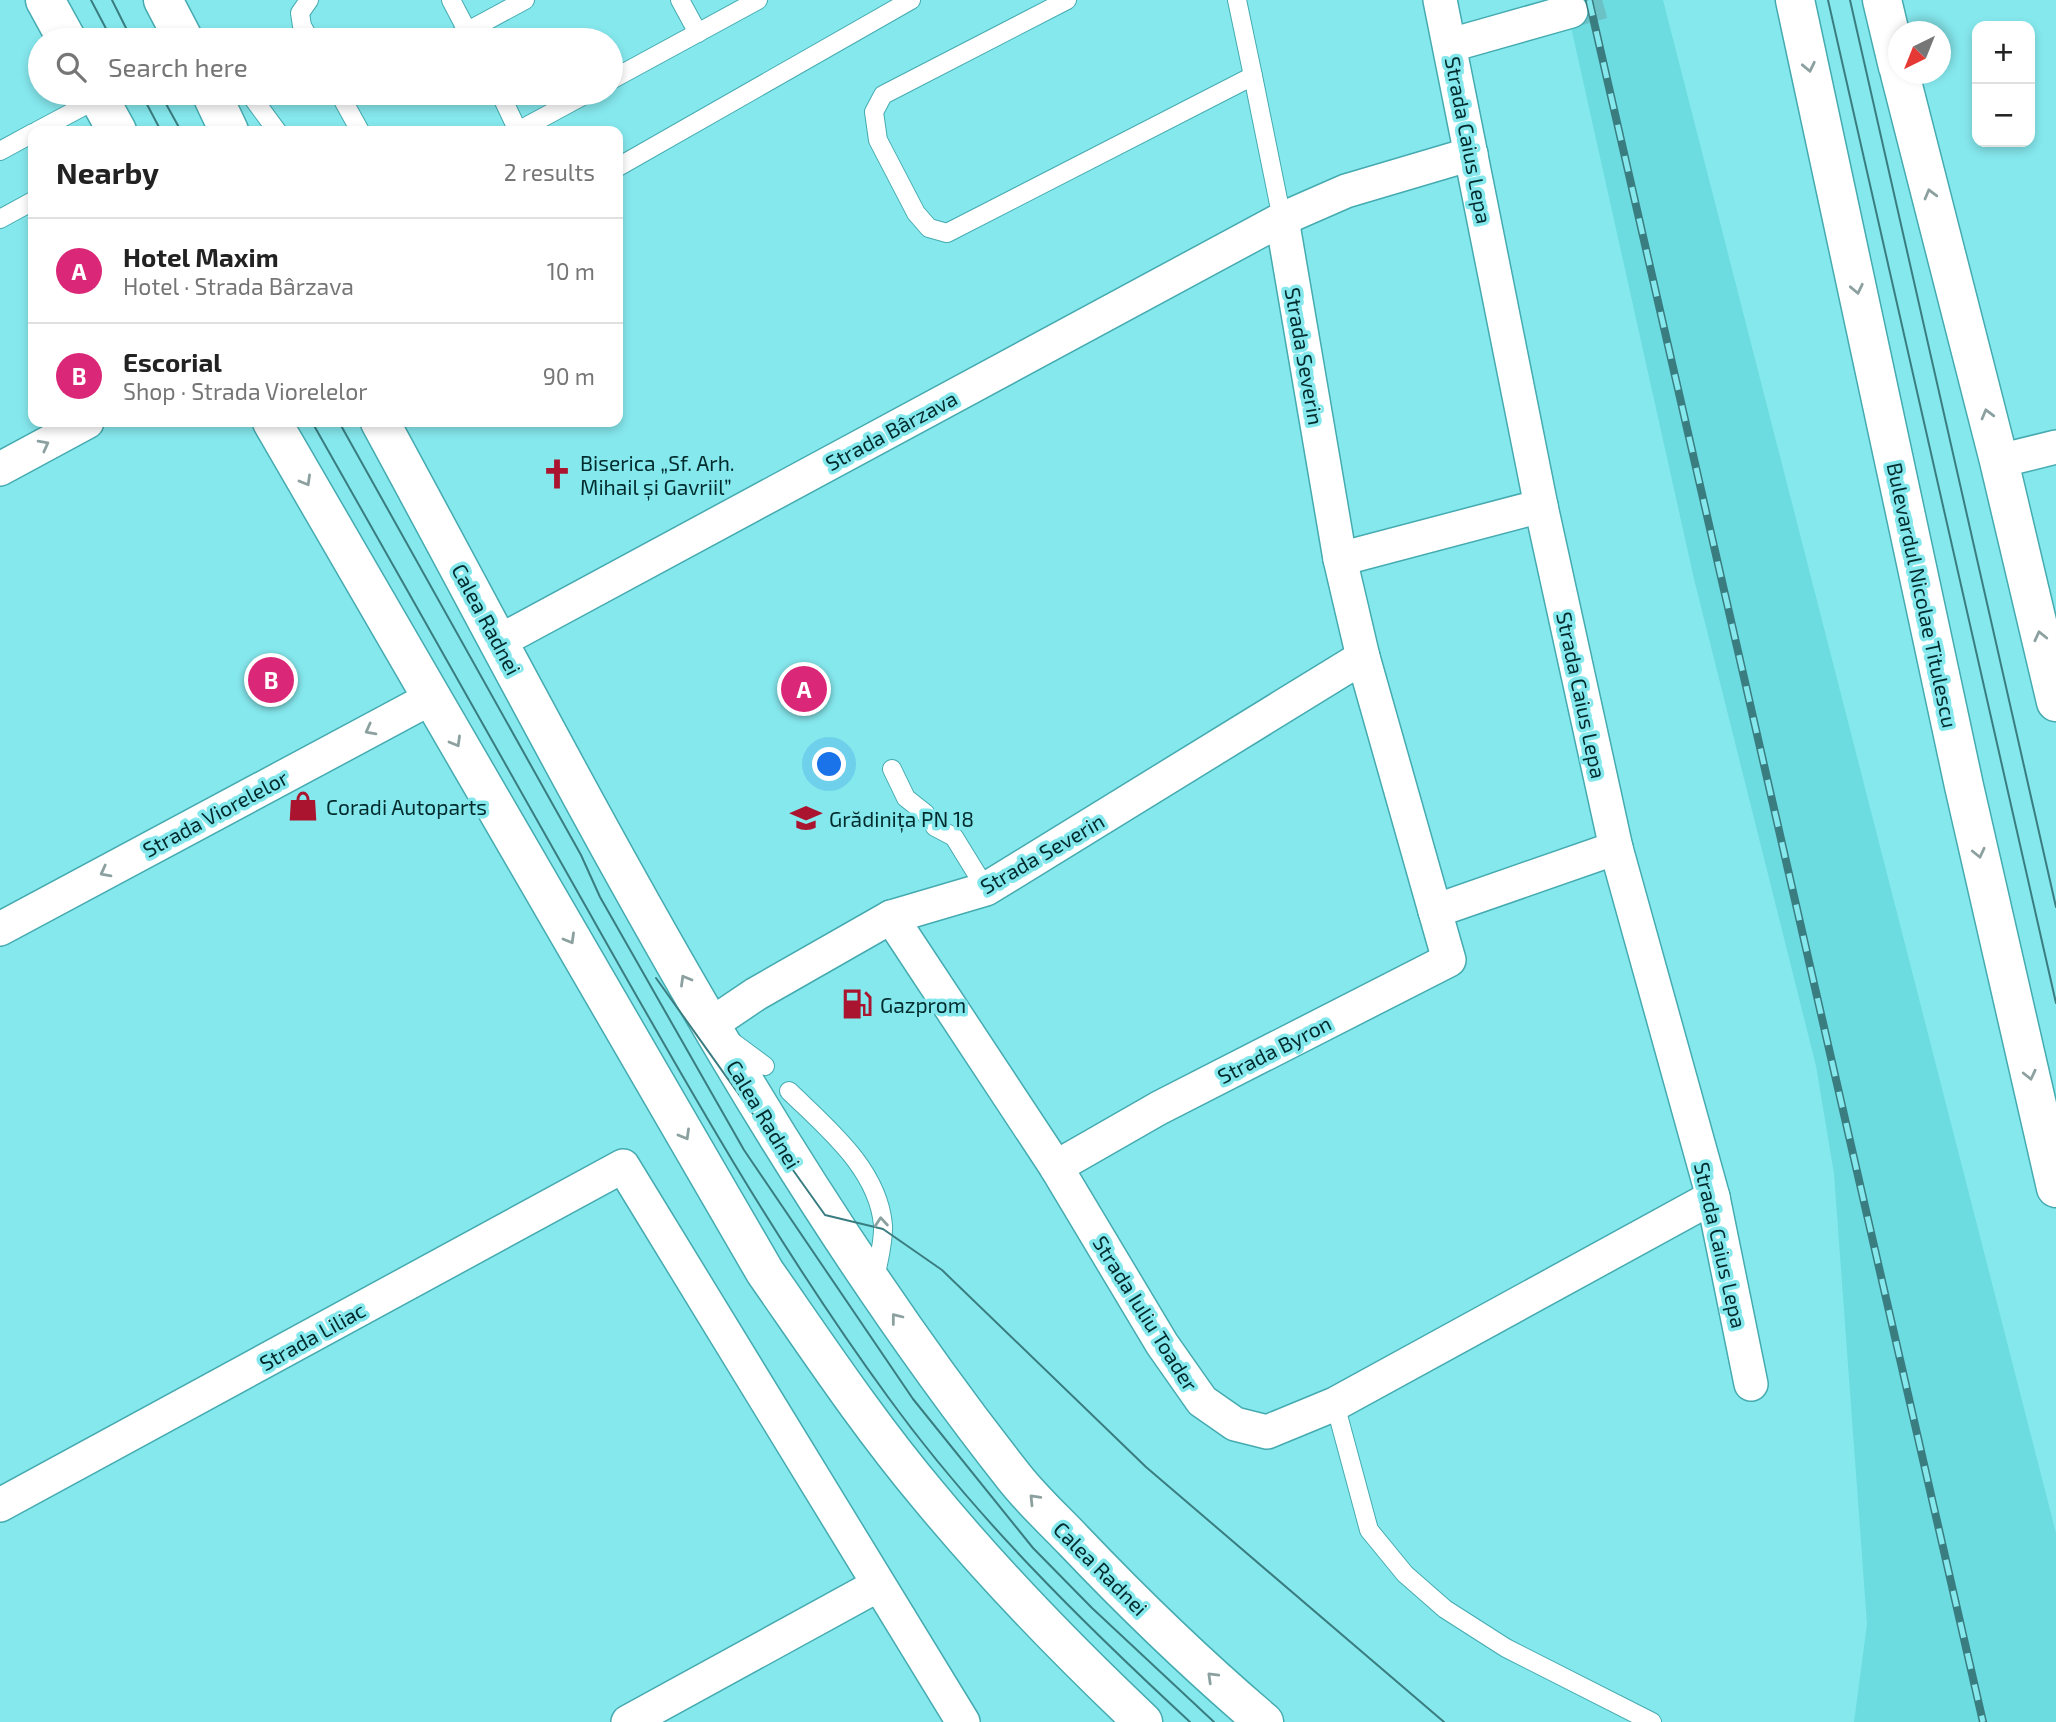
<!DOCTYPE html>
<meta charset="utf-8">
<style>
body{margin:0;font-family:"Exo 2",sans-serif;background:#f6f6f6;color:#222}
.controls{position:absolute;right:21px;top:21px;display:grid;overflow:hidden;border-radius:14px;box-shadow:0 4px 10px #0003}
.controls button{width:63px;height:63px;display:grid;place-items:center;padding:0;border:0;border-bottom:2px solid #e0e0e0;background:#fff;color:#222;font:35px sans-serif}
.compass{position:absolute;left:1888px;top:21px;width:63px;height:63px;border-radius:50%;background:#fff;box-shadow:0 4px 10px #0003;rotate:223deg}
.you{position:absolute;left:830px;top:765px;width:24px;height:24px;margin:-18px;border:5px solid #fff;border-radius:50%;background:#1a73e8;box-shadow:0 0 0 10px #1a73e833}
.badge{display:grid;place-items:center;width:46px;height:46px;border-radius:50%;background:#db2777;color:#fff;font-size:23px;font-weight:700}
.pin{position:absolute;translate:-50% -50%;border:4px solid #fff;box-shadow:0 2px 7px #0006}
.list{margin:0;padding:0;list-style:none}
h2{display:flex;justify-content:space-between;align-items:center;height:91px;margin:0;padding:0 28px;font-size:30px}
h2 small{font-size:23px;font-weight:400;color:#767676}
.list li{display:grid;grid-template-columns:46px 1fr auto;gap:21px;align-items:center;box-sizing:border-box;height:105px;padding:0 28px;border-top:2px solid #e0e0e0}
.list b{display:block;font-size:26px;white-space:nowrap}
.list p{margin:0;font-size:23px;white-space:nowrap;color:#767676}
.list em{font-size:23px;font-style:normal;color:#767676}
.icon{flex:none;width:38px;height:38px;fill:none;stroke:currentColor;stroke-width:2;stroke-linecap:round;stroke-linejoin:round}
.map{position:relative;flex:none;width:2056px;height:1722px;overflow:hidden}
.search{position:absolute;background:#fff;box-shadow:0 4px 10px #0003;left:28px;top:28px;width:595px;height:77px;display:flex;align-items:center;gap:18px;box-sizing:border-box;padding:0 24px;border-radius:38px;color:#767676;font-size:26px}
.panel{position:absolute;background:#fff;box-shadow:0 4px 10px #0003;left:28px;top:126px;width:595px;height:301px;border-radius:14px}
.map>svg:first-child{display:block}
.built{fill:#6cdce1}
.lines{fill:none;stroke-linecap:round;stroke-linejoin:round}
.street-tunnel{stroke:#6ac2c7;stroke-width:33;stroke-dasharray:33 17;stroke-linecap:butt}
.lane-casing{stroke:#45abb0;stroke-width:20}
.street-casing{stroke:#45abb0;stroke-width:36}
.secondary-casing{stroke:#45abb0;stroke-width:41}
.primary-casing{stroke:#45abb0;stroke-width:41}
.lane{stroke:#fff;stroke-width:18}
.street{stroke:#fff;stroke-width:33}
.secondary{stroke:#fff;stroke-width:38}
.primary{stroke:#fff;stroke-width:38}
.tram{stroke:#3a7d80;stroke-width:2}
.rail-casing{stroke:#3a7d80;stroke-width:8}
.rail{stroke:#85e8ed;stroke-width:5;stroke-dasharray:16;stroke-linecap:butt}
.oneway{stroke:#8ca0a0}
.labels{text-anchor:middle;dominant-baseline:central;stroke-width:7;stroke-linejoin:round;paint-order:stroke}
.street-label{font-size:21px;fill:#002b2d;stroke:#85e8ed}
.poi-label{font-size:21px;fill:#002b2d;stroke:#85e8ed;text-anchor:start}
</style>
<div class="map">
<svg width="2056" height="1722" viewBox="0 0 2056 1722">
<rect width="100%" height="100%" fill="#85e8ed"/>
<path class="built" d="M1565,0H1663L2056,1533V1722H1854L1867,1624L1834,1174L1816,1066L1694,579Z"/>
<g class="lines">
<path class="street-tunnel" d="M1571,11L1610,0"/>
<g class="lane-casing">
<g id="lane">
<path d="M309,0L300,13L302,26L310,40"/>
<path d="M451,0L472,40"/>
<path d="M680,0L698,33"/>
<path d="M1067,0L883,95L874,112L878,140L916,213L929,228L947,233L1253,76L1282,219"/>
<path d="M1237,0L1253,76"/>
<path d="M451,40L525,0"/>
<path d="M611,80L758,0"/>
<path d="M246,93L252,97L277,131"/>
<path d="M339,93L360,131"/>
<path d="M500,93L518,131"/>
<path d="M37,131L99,98"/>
<path d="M518,131L588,93"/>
<path d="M0,151L33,133"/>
<path d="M618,167L911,0"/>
<path d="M0,219L33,201"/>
<path d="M892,769L906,798L925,813L935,827L954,837L986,889"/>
<path d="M734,1043L765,1066"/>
<path d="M789,1091C827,1128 878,1169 883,1225C884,1242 878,1262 875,1279"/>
<path d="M1335,1404L1369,1530L1405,1574L1445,1609L1506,1648L1652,1722"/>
</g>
</g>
<g class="street-casing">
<g id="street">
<path d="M1440,0L1541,506L1616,848L1713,1197L1751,1384"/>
<path d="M1451,45L1571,11"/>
<path d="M1282,219L1340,559L1363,657L1435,911L1616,848"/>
<path d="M1999,461L2056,447"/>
<path d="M0,469L87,422"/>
<path d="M1340,559L1541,506"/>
<path d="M500,641L1282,219L1346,191L1471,154"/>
<path d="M891,917L1056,1167L1162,1344L1202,1401L1235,1424L1267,1432L1335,1404L1713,1197"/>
<path d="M0,929L431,698"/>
<path d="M710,1025L756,994L891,917L986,889L1363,657"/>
<path d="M1056,1167L1159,1108L1449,960L1435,911"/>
<path d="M0,1505L623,1166L963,1722"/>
<path d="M628,1722L878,1585"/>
</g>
</g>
<g class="secondary-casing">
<g id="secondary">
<path d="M1795,0L1964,786L2056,1188"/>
<path d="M1882,0L1898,67"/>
<path d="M1900,74L1999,461L2056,702"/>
</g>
</g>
<g class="primary-casing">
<g id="primary">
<path d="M45,0L67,40"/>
<path d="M163,0L184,40"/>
<path d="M96,93L117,131"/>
<path d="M211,93L229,131"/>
<path d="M272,422L765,1272C818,1348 869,1425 928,1495C994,1575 1068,1651 1143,1722"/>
<path d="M380,422C576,782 759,1154 1014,1477C1032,1500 1054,1520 1074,1541C1134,1604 1197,1665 1264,1722"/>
</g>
</g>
<use href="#lane" class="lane"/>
<use href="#street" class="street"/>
<use href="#secondary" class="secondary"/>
<use href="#primary" class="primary"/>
<g class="tram">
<path d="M91,0L112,40"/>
<path d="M112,0L132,40"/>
<path d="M1828,0L2056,1003"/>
<path d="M1850,0L2056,907"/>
<path d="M141,93L161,131"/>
<path d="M160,93L181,131"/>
<path d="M312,422C403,583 494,743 585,905C680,1073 774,1241 888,1397C975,1517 1082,1622 1190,1722"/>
<path d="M339,422L581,855L600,897L744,1150L913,1399L1033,1548L1092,1608L1214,1722"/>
<path d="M656,978L825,1215L883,1229L942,1270L1146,1467L1444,1722"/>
</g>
<g class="rail-casing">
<path id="rail" d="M1589,0L1983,1722"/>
</g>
<use href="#rail" class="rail"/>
</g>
<defs><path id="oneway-chevron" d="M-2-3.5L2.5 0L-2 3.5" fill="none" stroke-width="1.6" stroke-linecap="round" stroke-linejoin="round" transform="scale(1.75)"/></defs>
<g class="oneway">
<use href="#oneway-chevron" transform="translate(1809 67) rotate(78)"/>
<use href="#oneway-chevron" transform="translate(1930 194) rotate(-105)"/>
<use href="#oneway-chevron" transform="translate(1857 289) rotate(78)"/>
<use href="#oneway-chevron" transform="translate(1987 414) rotate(-105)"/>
<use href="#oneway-chevron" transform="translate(44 445) rotate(-28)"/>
<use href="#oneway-chevron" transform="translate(306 481) rotate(60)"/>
<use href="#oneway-chevron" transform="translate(2040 636) rotate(-103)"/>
<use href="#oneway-chevron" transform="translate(370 730) rotate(152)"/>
<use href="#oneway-chevron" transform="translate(456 742) rotate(60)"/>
<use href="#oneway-chevron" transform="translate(1979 853) rotate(77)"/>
<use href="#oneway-chevron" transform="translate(105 872) rotate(152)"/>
<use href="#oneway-chevron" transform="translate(570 939) rotate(60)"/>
<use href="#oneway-chevron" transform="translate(685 980) rotate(-120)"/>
<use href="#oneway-chevron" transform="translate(2030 1075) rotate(77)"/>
<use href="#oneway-chevron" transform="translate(685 1135) rotate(60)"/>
<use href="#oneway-chevron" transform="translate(881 1222) rotate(-95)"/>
<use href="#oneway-chevron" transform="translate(896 1318) rotate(-128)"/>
<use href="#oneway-chevron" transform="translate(1034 1499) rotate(-134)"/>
<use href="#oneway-chevron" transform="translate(1212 1677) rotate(-136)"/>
</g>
<defs>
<g id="church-bare" transform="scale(2.415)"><path d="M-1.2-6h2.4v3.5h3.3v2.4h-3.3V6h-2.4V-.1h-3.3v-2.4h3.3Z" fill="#aa142f" stroke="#85e8ed" stroke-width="2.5" paint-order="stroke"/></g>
<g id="shop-bare" transform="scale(2.415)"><path d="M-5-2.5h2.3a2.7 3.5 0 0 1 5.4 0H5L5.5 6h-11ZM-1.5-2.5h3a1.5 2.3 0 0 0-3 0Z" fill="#aa142f" stroke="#85e8ed" stroke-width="2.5" paint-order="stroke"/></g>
<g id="school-bare" transform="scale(2.415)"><path d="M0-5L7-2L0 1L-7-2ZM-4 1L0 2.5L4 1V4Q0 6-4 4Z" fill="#aa142f" stroke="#85e8ed" stroke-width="2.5" paint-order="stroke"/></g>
<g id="fuel-bare" transform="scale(2.415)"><path d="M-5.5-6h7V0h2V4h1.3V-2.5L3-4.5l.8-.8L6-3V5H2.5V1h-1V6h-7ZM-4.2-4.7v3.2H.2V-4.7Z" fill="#aa142f" stroke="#85e8ed" stroke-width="2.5" paint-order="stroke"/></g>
</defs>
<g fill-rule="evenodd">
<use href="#church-bare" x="557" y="474"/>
<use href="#shop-bare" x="303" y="806"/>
<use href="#school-bare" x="806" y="818"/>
<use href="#fuel-bare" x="857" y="1004"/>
</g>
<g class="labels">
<g class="street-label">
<text transform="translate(1469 140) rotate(79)">Strada Caius Lepa</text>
<text transform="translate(1305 356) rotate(80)">Strada Severin</text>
<text transform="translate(891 430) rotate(-28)">Strada Bârzava</text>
<text transform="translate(1923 595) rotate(78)">Bulevardul Nicolae Titulescu</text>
<text transform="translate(487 619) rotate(62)">Calea Radnei</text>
<text transform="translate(1582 695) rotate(78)">Strada Caius Lepa</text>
<text transform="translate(215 813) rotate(-28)">Strada Viorelelor</text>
<text transform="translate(1042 853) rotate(-30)">Strada Severin</text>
<text transform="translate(1274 1049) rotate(-27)">Strada Byron</text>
<text transform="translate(764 1114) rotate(59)">Calea Radnei</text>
<text transform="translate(1721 1245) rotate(77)">Strada Caius Lepa</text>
<text transform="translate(1146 1313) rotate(58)">Strada Iuliu Toader</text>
<text transform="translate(312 1336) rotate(-29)">Strada Liliac</text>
<text transform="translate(1101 1568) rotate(45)">Calea Radnei</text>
</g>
<g class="poi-label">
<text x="580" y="462">Biserica „Sf. Arh.<tspan x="580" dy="24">Mihail și Gavriil”</tspan></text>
<text x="326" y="806">Coradi Autoparts</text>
<text x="829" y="818">Grădinița PN 18</text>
<text x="880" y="1004">Gazprom</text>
</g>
</g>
</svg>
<div class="controls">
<button>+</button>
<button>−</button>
</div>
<svg class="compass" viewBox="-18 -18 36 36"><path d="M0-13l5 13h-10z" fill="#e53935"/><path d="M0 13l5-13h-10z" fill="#767676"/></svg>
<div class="you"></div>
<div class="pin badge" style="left:804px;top:689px">A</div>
<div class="pin badge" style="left:271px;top:680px">B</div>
<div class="search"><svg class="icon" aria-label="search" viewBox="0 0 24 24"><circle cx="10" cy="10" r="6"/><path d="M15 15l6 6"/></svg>Search here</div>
<section class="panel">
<h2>Nearby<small>2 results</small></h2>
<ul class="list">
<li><span class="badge">A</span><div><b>Hotel Maxim</b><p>Hotel · Strada Bârzava</p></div><em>10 m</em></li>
<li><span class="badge">B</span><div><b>Escorial</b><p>Shop · Strada Viorelelor</p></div><em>90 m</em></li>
</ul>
</section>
</div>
